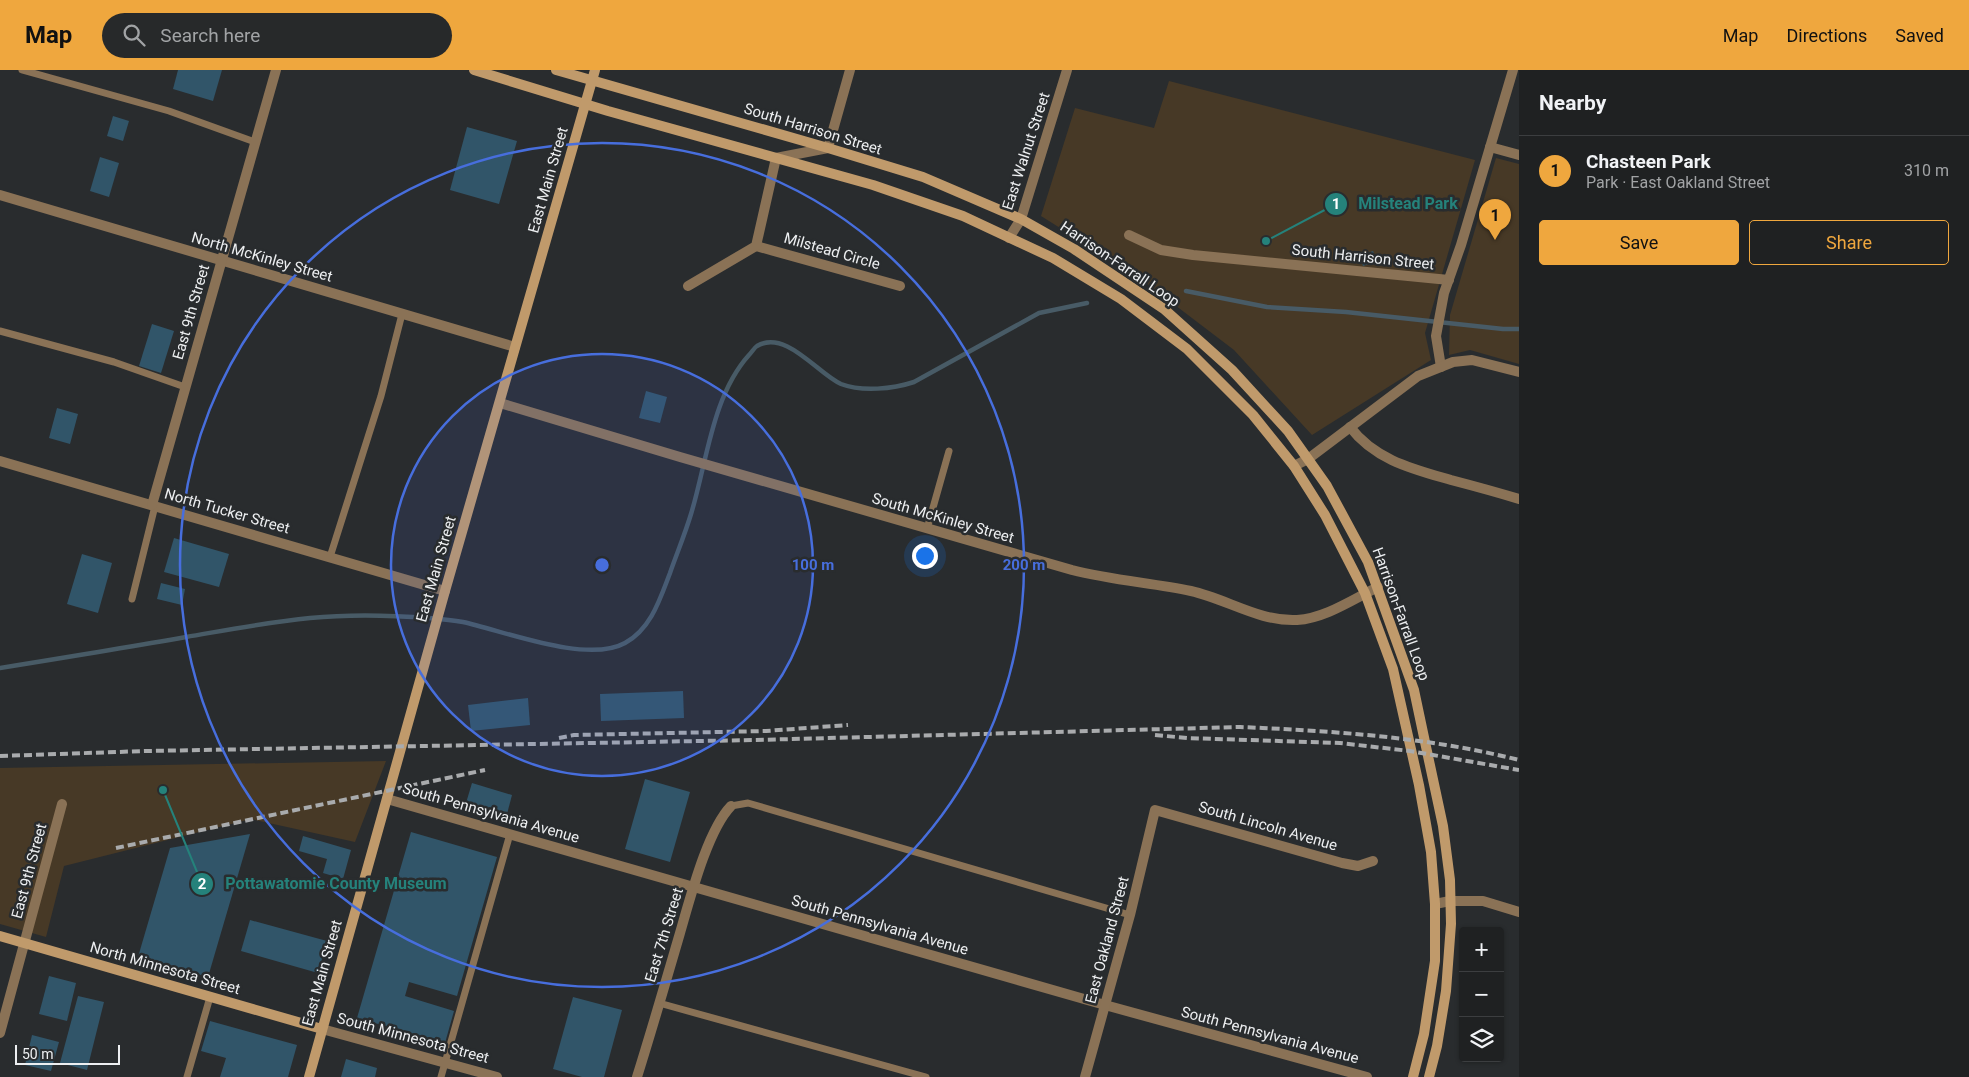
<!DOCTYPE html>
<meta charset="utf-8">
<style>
body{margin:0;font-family:Roboto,sans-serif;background:#27292a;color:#f1f3f6}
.controls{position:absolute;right:15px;bottom:15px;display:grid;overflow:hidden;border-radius:5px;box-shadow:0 1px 4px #0004}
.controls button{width:45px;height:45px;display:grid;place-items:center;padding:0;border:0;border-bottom:1px solid #3c3e40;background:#1f2122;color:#f1f3f6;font:25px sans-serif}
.scale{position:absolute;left:15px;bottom:12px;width:105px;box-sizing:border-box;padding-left:5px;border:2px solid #edeff1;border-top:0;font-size:14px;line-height:18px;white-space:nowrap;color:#edeff1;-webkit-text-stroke:4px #292c2e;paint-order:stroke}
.you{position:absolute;left:924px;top:485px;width:18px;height:18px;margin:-12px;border:4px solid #fff;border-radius:50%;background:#1a73e8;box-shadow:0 0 0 8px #1a73e833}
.badge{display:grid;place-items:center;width:32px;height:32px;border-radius:50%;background:#efa73e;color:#111;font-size:16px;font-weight:700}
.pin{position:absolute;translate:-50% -41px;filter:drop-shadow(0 1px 2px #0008)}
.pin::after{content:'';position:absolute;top:26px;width:18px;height:15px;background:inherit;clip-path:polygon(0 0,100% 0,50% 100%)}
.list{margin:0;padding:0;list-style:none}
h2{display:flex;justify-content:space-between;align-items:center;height:65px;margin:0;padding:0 20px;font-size:21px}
h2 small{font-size:16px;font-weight:400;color:#a1a3a5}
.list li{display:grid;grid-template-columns:32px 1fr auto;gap:15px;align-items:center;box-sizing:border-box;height:70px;padding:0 20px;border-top:1px solid #3c3e40}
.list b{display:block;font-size:19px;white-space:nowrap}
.list p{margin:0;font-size:16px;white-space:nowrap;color:#a1a3a5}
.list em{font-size:16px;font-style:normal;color:#a1a3a5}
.actions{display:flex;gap:10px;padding:15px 20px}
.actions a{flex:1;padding:11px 0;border:1px solid #efa73e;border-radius:5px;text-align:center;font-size:18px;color:#efa73e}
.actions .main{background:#efa73e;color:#111}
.icon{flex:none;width:28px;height:28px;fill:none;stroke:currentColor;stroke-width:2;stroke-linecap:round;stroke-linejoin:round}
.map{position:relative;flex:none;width:1519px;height:1007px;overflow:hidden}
header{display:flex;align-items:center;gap:30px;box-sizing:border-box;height:70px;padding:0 25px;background:#efa73e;color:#111}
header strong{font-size:24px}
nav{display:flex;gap:28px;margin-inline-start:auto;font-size:18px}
.search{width:350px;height:45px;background:#27292a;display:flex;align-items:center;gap:12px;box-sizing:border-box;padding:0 18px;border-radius:28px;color:#a1a3a5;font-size:19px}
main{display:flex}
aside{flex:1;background:#1f2122}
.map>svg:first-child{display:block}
.green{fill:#473926}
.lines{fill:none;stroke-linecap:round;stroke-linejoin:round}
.stream{stroke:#485b66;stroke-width:4.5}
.building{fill:#315569}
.lane{stroke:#8a7256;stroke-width:7}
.street{stroke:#8a7256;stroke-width:10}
.secondary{stroke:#c09a6b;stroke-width:10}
.rail{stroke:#a9abad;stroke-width:4;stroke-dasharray:8 4;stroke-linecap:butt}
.ring{fill:none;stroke:#476edd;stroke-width:2.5}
.labels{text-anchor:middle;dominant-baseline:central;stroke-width:5;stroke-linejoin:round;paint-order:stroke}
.street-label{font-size:15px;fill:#edeff1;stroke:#292c2e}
.centre{fill:#476edd;stroke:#292c2e;stroke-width:2.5}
.ring-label{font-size:15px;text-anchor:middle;font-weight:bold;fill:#476edd;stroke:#292c2e;stroke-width:5;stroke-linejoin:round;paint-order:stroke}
.leader{fill:none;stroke:#25827b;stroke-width:2}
.callout-dot{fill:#25827b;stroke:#292c2e;stroke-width:2}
.mark-label{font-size:15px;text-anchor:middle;font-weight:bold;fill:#fff}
.callout-label{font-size:16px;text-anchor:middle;font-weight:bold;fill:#25827b;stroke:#292c2e;stroke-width:5;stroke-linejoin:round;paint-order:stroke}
</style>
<header>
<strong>Map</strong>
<div class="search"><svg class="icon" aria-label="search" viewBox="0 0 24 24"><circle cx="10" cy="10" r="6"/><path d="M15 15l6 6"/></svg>Search here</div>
<nav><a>Map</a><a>Directions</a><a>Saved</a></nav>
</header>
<main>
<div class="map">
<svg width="1519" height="1007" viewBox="0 0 1519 1007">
<rect width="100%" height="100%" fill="#292c2e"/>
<g class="green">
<path d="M1169,11L1475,90L1425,263L1431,290L1312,365L1234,280L1138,207L1041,146L1075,38L1154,58Z"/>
<path d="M1496,88L1519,94V294L1470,280L1449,285L1450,245Z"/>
<path d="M386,691L355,772L251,749L64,796L46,867L0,854V698Z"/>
</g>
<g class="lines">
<g class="stream">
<path d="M1186,221L1267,237L1346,242L1503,259H1519"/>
<path d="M0,598C62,588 124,578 186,567C227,560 268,552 310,548C349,544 390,545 429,548C441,549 452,550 463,552C504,561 587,594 625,573C651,559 660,529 670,503C677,483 685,464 691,444C707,392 712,326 749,285C752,282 754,278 757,276C786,259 818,304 841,314C862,322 893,319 914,312L1039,243L1087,233"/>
</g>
</g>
<g class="building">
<path d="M178,0H222L213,31L173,19Z"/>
<path d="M113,46L129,51L123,71L107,66Z"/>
<path d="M467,57L517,71L499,134L450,120Z"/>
<path d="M100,87L119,93L109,127L90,121Z"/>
<path d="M1373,181L1377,191L1363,196L1359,186Z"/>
<path d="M152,254L174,261L161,303L139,296Z"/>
<path d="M646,321L667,327L660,353L639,348Z"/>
<path d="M57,338L78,344L70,374L49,368Z"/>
<path d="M174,468L229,484L219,517L164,502Z"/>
<path d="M82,484L112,493L98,543L67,534Z"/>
<path d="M161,513L185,519L182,535L157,529Z"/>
<path d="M683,621L684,648L601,651L600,624Z"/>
<path d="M528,628L530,655L471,661L468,635Z"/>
<path d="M645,709L690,722L670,792L625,779Z"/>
<path d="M472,713L512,725L507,744L466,733Z"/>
<path d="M411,762L497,787L457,926L409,912L405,926L454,941L445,973L357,948Z"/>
<path d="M250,764L208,907L138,887L170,778Z"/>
<path d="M303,766L351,780L343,809L323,803L327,789L299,781Z"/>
<path d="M250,850L327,871L318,903L241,881Z"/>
<path d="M49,906L76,913L67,951L39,944Z"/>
<path d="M78,926L104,932L87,1000L60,993Z"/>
<path d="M573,927L622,940L604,1007H582L553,999Z"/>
<path d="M210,951L297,975L288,1007H220L226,988L201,981Z"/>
<path d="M32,965L59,972L51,1001L25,995Z"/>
<path d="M346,989L377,998L375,1007H341Z"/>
</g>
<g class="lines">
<g class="lane">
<path d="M22,0L169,41L255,72"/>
<path d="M0,261L114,292L185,317"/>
<path d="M927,459L949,381"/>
<path d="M330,487L381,326L402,244"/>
<path d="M132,529L155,436"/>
<path d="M731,736L748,733L1130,845"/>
<path d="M659,933L926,1007"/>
<path d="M187,1007L210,927"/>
<path d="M441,1007L510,764"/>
</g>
<g class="street">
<path d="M1490,77L1519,85"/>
<path d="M0,125L515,277"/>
<path d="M1129,165L1161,180L1193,185L1449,210"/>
<path d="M1009,168L1021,149L1067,0"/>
<path d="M756,176L900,216"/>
<path d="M688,216L756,176L776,88L828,78L850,0"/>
<path d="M1441,297L1436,266L1444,223L1461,175L1513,0"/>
<path d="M500,333L680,387L1072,500C1111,510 1152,513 1191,521C1227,529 1260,552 1297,550C1326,548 1353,529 1378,517"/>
<path d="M1350,357C1375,390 1413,399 1451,410C1474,416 1496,422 1519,429"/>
<path d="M0,391L445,521"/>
<path d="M1294,396L1308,389L1418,306L1453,292L1472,290L1519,302"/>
<path d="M152,435L276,0"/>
<path d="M387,729L1105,935L1367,1007"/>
<path d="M1435,834L1450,831H1483L1519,842"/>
<path d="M322,959L497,1007"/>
<path d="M0,963L62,734"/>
<path d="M637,1007C652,959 666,911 680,863C690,829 707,761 731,736"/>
<path d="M1085,1007L1130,845L1155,740L1342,793L1358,796L1373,791"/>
</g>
<g class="secondary">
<path d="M474,0L608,41L873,115L963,146L1053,188L1121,229L1187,279L1253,345L1294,396L1325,445L1365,523L1393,599L1419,715L1431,782L1435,834V891L1424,964L1413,1007"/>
<path d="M556,0L828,78L923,107L1021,149L1074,179L1164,239L1232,300L1288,361L1327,416L1368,492L1414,620L1425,672L1443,756L1450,810L1451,854L1446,921L1437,976L1429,1007"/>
<path d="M0,866L322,959"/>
<path d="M309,1007L445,521L595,0"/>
</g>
<g class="rail">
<path d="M1155,665L1187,668L1340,673L1410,681L1519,700"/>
<path d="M559,668L574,665L766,661L848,655"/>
<path d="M0,686L146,681L756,670L1240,657C1334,661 1428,667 1519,690"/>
<path d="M116,778L485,700"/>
</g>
</g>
<circle cx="602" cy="495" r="211" fill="#476edd" fill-opacity=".12"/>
<g class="ring">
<circle cx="602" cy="495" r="211"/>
<circle cx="602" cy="495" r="422"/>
</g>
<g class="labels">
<g class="street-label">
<text transform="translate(813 59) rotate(17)">South Harrison Street</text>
<text transform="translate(1026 81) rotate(-72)">East Walnut Street</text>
<text transform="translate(548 110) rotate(-74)">East Main Street</text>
<text transform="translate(832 181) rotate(16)">Milstead Circle</text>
<text transform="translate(262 187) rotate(16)">North McKinley Street</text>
<text transform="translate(1363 187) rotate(6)">South Harrison Street</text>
<text transform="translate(1120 194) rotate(34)">Harrison-Farrall Loop</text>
<text transform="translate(191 242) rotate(-74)">East 9th Street</text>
<text transform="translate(227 441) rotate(16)">North Tucker Street</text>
<text transform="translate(943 448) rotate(16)">South McKinley Street</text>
<text transform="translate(436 499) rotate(-74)">East Main Street</text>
<text transform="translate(1401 544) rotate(70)">Harrison-Farrall Loop</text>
<text transform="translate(491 743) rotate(16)">South Pennsylvania Avenue</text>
<text transform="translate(1268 756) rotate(16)">South Lincoln Avenue</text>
<text transform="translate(29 801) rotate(-75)">East 9th Street</text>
<text transform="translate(880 855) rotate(16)">South Pennsylvania Avenue</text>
<text transform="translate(664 865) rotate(-73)">East 7th Street</text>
<text transform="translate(1107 870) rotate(-75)">East Oakland Street</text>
<text transform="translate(165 898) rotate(16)">North Minnesota Street</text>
<text transform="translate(322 903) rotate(-74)">East Main Street</text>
<text transform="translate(1270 965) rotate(15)">South Pennsylvania Avenue</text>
<text transform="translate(413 968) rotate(15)">South Minnesota Street</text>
</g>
</g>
<circle cx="602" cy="495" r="8" class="centre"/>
<g class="ring-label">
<text x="813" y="500">100 m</text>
<text x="1024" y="500">200 m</text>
</g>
<path class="leader" d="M1266 171L1336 134M163 720L202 814"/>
<g class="callout-dot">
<circle cx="1266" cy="171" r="5"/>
<circle cx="163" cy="720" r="5"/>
<circle cx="1336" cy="134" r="12"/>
<circle cx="202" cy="814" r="12"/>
</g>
<g class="mark-label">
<text x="1336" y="139">1</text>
<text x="202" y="819">2</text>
</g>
<g class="callout-label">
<text x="1408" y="139">Milstead Park</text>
<text x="336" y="819">Pottawatomie County Museum</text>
</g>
</svg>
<div class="controls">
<button>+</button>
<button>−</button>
<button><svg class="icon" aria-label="layers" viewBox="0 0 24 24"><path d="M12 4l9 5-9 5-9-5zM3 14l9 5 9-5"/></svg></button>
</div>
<div class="scale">50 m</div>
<div class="you"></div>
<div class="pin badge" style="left:1495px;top:170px">1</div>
</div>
<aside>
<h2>Nearby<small></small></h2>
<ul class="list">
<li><span class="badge">1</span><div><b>Chasteen Park</b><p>Park · East Oakland Street</p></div><em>310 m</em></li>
</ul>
<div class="actions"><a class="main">Save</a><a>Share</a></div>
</aside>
</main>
